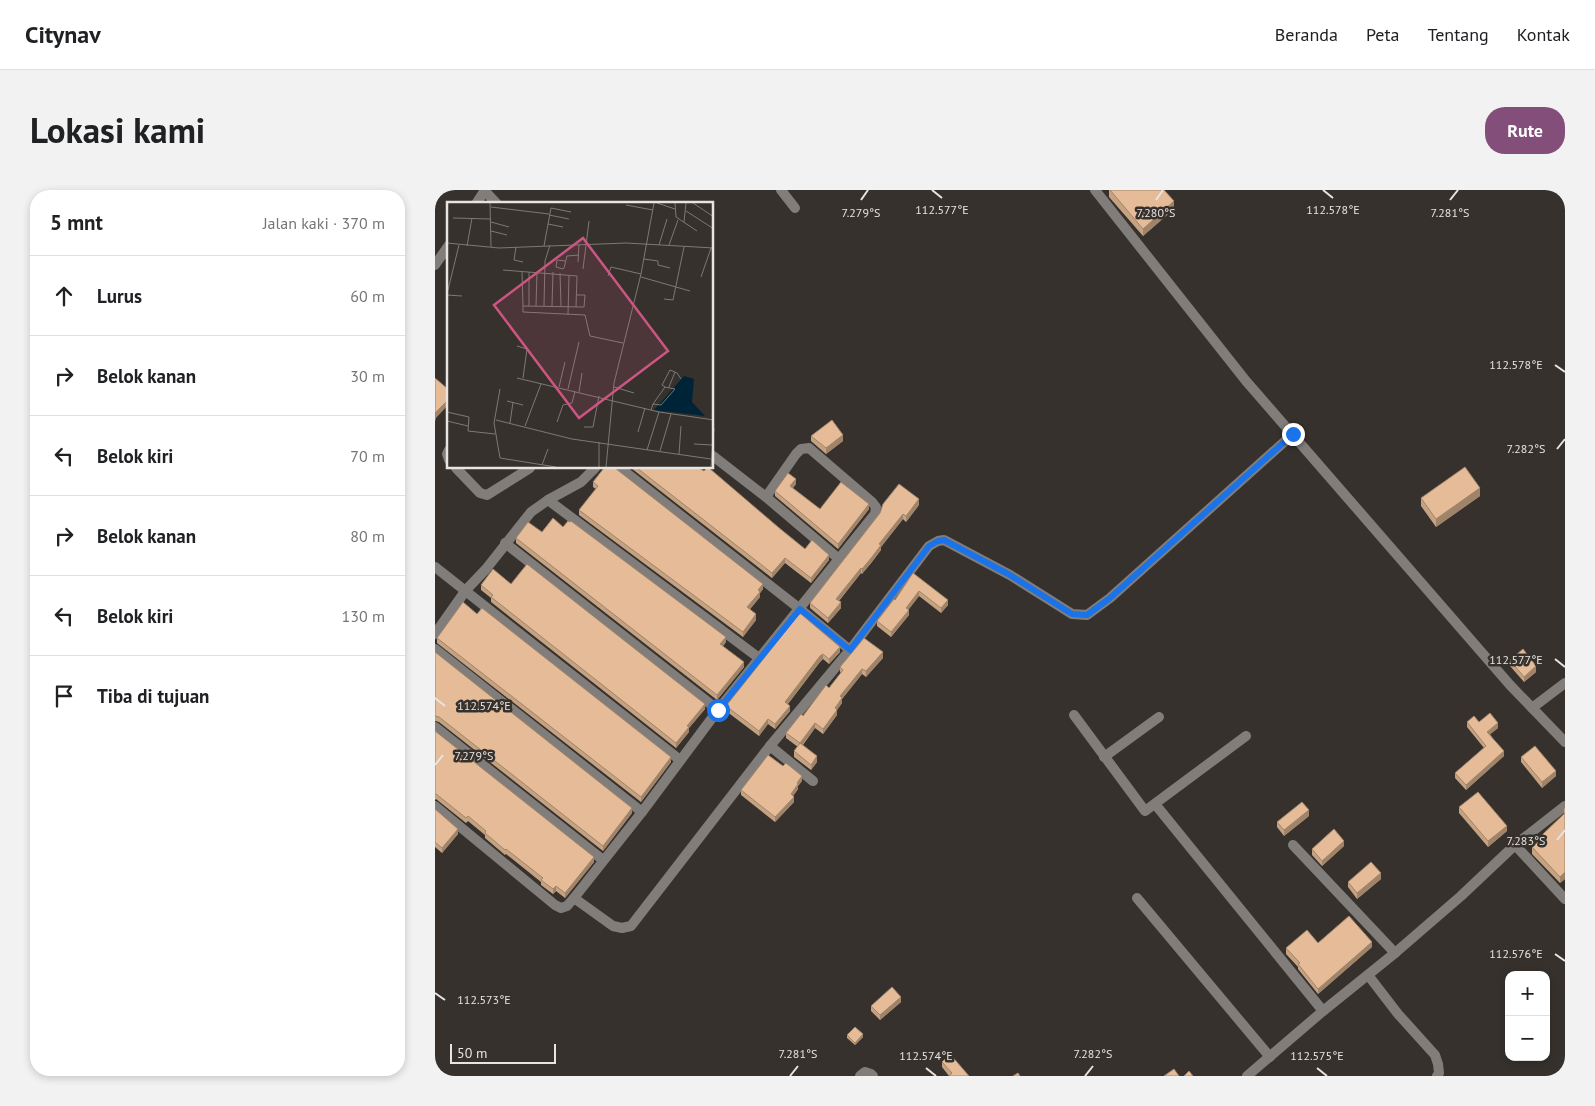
<!DOCTYPE html>
<html lang="id">
<meta charset="utf-8">
<style>
body{margin:0;font-family:"PT Sans",sans-serif;background:#f2f2f2;color:#202124}
.controls{position:absolute;right:15px;bottom:15px;display:grid;overflow:hidden;border-radius:10px;box-shadow:0 2px 8px #0003}
.controls button{width:45px;height:45px;display:grid;place-items:center;padding:0;border:0;border-bottom:1px solid #e0e0e0;background:#fff;color:#202124;font:25px sans-serif}
.scale{position:absolute;left:15px;bottom:12px;width:106px;box-sizing:border-box;padding-left:5px;border:2px solid #e8e4e1;border-top:0;font-size:14px;line-height:18px;white-space:nowrap;color:#e8e4e1;-webkit-text-stroke:4px #36312c;paint-order:stroke}
.stop{position:absolute;width:15px;height:15px;margin:-11px;border:4px solid #1a73e8;border-radius:50%;background:#fff}
.stop.end{background:#1a73e8;border-color:#fff;box-shadow:0 1px 5px #0008}
.list{margin:0;padding:0;list-style:none}
h2{display:flex;justify-content:space-between;align-items:center;height:65px;margin:0;padding:0 20px;font-size:21px}
h2 small{font-size:16px;font-weight:400;color:#757577}
.list li{display:grid;grid-template-columns:32px 1fr auto;gap:15px;align-items:center;box-sizing:border-box;height:80px;padding:0 20px;border-top:1px solid #e0e0e0}
.list b{display:block;font-size:19px;white-space:nowrap}
.list em{font-size:16px;font-style:normal;color:#757577}
.icon{flex:none;width:28px;height:28px;fill:none;stroke:currentColor;stroke-width:2;stroke-linecap:round;stroke-linejoin:round}
.map{position:relative;flex:none;width:1130px;height:886px;overflow:hidden;border-radius:20px}
header{display:flex;align-items:center;gap:30px;box-sizing:border-box;height:70px;padding:0 25px;background:#fff;border-bottom:1px solid #e0e0e0}
header strong{font-size:24px}
nav{display:flex;gap:28px;margin-inline-start:auto;font-size:18px}
.intro{display:flex;align-items:center;justify-content:space-between;box-sizing:border-box;height:120px;padding:0 30px}
h1{margin:0;font-size:35px}
.button{padding:12px 22px;border-radius:20px;background:#834e7a;color:#fff;font-size:18px;font-weight:700}
main{display:flex;gap:30px;padding:0 30px}
aside{flex:1;background:#fff;border-radius:20px;box-shadow:0 2px 8px #0003}
.map>svg:first-child{display:block}
.lines{fill:none;stroke-linecap:round;stroke-linejoin:round}
.minor{stroke:#807d7a;stroke-width:10}
.wall{fill:#c5a282}
.shaded-wall{fill:#a0846a}
.building{fill:#e5bc97;stroke:#a0846a}
.route{stroke:#1a73e8;stroke-width:6}
.ticks{fill:none;stroke:#e8e4e1;stroke-width:2}
.inset-road{fill:none;stroke:#7d7974;stroke-width:1}
.view{fill:#cd5583;fill-opacity:0.15;stroke:#cd5583;stroke-width:2.5}
.inset-edge{fill:none;stroke:#e8e4e1;stroke-width:2.5}
.ticks-label{font-size:12px;text-anchor:middle;fill:#e8e4e1;stroke:#36312c;stroke-width:5;stroke-linejoin:round;paint-order:stroke}
</style>
<header>
<strong>Citynav</strong>
<nav><a>Beranda</a><a>Peta</a><a>Tentang</a><a>Kontak</a></nav>
</header>
<div class="intro"><h1>Lokasi kami</h1><a class="button">Rute</a></div>
<main>
<aside>
<h2>5 mnt<small>Jalan kaki · 370 m</small></h2>
<ul class="list">
<li><svg class="icon" aria-label="ahead" viewBox="0 0 24 24"><path d="M12 20V5M6 11l6-6 6 6"/></svg><div><b>Lurus</b></div><em>60 m</em></li>
<li><svg class="icon" aria-label="right" viewBox="0 0 24 24"><path d="M7 20v-9h11M14 6l5 5-5 5"/></svg><div><b>Belok kanan</b></div><em>30 m</em></li>
<li><svg class="icon" aria-label="left" viewBox="0 0 24 24"><path d="M17 20v-9H6M10 6l-5 5 5 5"/></svg><div><b>Belok kiri</b></div><em>70 m</em></li>
<li><svg class="icon" aria-label="right" viewBox="0 0 24 24"><path d="M7 20v-9h11M14 6l5 5-5 5"/></svg><div><b>Belok kanan</b></div><em>80 m</em></li>
<li><svg class="icon" aria-label="left" viewBox="0 0 24 24"><path d="M17 20v-9H6M10 6l-5 5 5 5"/></svg><div><b>Belok kiri</b></div><em>130 m</em></li>
<li><svg class="icon" aria-label="arrive" viewBox="0 0 24 24"><path d="M6 21V4h12l-3 4 3 4H6"/></svg><div><b>Tiba di tujuan</b></div></li>
</ul>
</aside>
<div class="map">
<svg width="1130" height="886" viewBox="0 0 1130 886">
<rect width="100%" height="100%" fill="#36312c"/>
<g class="lines">
<g class="minor">
<path d="M49,0L62,14"/>
<path d="M346,0L360,18"/>
<path d="M660,0L811,191L1075,495L1130,552"/>
<path d="M41,14L50,0"/>
<path d="M0,75L14,55"/>
<path d="M14,260L12,264L14,270"/>
<path d="M278,266L331,307L404,369"/>
<path d="M21,278L45,303L52,305L95,278"/>
<path d="M185,278L365,419L415,460"/>
<path d="M331,307L361,264L366,259L374,258L437,312L441,317L440,324L283,520L207,622L139,708L178,736L187,738L196,736L335,556L415,460L494,356L503,351L509,350L575,385L637,424L652,425L675,408L858,244"/>
<path d="M113,310L324,468"/>
<path d="M70,353L283,520"/>
<path d="M0,377L245,570"/>
<path d="M0,444L31,400L51,379L96,322L113,310L146,292L160,278"/>
<path d="M0,459L207,622"/>
<path d="M1097,518L1130,493"/>
<path d="M639,525L710,621L811,546"/>
<path d="M0,537L168,670"/>
<path d="M335,556L378,591"/>
<path d="M669,567L724,527"/>
<path d="M720,614L888,821"/>
<path d="M0,616L120,715L126,718L132,716L139,708"/>
<path d="M858,655L960,763"/>
<path d="M1080,655L1130,709"/>
<path d="M702,708L835,867"/>
<path d="M933,785L963,824L1000,865L1003,874L1004,883L1002,886"/>
<path d="M425,886L430,882L436,884L438,886"/>
<path d="M812,886L888,821L960,763L1026,706L1080,655L1130,616"/>
</g>
</g>
<g class="wall">
<path d="M674,0H729L739,19L708,46L674,7Z"/>
<path d="M376,246L408,251L391,264L376,251Z"/>
<path d="M196,278H264L370,359L394,370L376,393L350,373L337,388Z"/>
<path d="M158,292L328,399L325,403V407L315,419L321,430L308,447L144,325V320L161,299L158,297Z"/>
<path d="M361,294L358,298L385,319H434L403,359L340,306V301Z"/>
<path d="M1045,306L1001,337L986,316V308Z"/>
<path d="M484,315L471,332L468,329L446,357V360L437,372L427,384L426,383L404,411L406,418L393,433L375,418V413L445,323Z"/>
<path d="M128,337L291,452L288,456L309,477L282,510L81,353V348L107,342Z"/>
<path d="M478,383L513,415L506,423L484,406L473,420L474,425L456,447L442,436V431L460,410Z"/>
<path d="M76,394L270,519L254,538V542L241,558L56,412V408L46,400V395Z"/>
<path d="M42,424L236,572L206,612L2,453V448Z"/>
<path d="M364,424L405,462L394,474L388,469L385,472L353,514L355,521L340,539L333,534L324,546L291,521V516Z"/>
<path d="M0,462L197,623L168,661L4,532L0,531Z"/>
<path d="M448,468L431,487L427,484L407,509V513L402,520V525L388,544L380,538L368,555L382,572L376,580L359,567V561L363,557L351,548V543L368,526L394,498L406,483L405,482V477Z"/>
<path d="M1075,470L1101,482L1089,492L1075,476Z"/>
<path d="M1032,532H1044L1063,538L1055,544L1069,566L1031,600L1020,588V583L1049,558L1032,537Z"/>
<path d="M0,541L159,672L130,708L121,701L118,704L106,695V692L71,664L70,665L50,648V645L33,631L31,633L1,609L0,610Z"/>
<path d="M1086,567L1121,586L1107,598L1086,572Z"/>
<path d="M367,591L363,596V599L358,606L359,612L340,632L306,605V600Z"/>
<path d="M1024,617L1072,641L1053,657L1024,623Z"/>
<path d="M1130,618V689L1125,693L1097,664V657L1107,648V645L1129,624V619Z"/>
<path d="M0,619L23,644L7,663L0,657Z"/>
<path d="M874,626L849,646L842,637V632Z"/>
<path d="M909,656L887,676L877,665V659Z"/>
<path d="M946,689L922,709L913,697V692Z"/>
<path d="M883,753L937,757L883,804L863,779V777L851,764V758Z"/>
<path d="M466,812L445,830L436,821V816Z"/>
<path d="M412,845L428,847L420,855L412,848Z"/>
<path d="M507,872L534,886H514L507,877Z"/>
</g>
<g class="shaded-wall">
<path d="M739,11V19L708,46V39Z"/>
<path d="M14,209V214L1,228L0,232V223Z"/>
<path d="M408,245V251L391,264V258Z"/>
<path d="M361,289V294L355,301V296Z"/>
<path d="M1045,298V306L1001,337V329Z"/>
<path d="M484,309V315L471,332V326Z"/>
<path d="M434,314V319L403,359V354Z"/>
<path d="M468,324V329L446,357V360L427,384V379L444,354Z"/>
<path d="M394,365V370L376,393V388Z"/>
<path d="M350,368V373L337,388V383Z"/>
<path d="M426,378V383L401,414V409Z"/>
<path d="M328,394V399L325,403V407L312,423V417L323,400Z"/>
<path d="M484,401V406L471,423V418Z"/>
<path d="M513,410V415L506,423V418Z"/>
<path d="M406,412V418L393,433V428Z"/>
<path d="M474,420V425L456,447V442Z"/>
<path d="M321,424V430L308,447V442Z"/>
<path d="M291,447V452L285,459V454Z"/>
<path d="M405,457V462L394,474V469Z"/>
<path d="M448,462V468L431,487V481Z"/>
<path d="M388,464V469L385,472L350,517V512L385,466Z"/>
<path d="M309,472V477L282,510V505Z"/>
<path d="M1101,476V482L1089,492V487Z"/>
<path d="M427,479V484L407,509V513L400,523V518L405,506Z"/>
<path d="M270,514V519L254,538V542L241,558V553L252,536Z"/>
<path d="M355,516V521L340,539V534Z"/>
<path d="M402,520V525L388,544V539Z"/>
<path d="M333,529V534L324,546V541Z"/>
<path d="M380,533V538L365,558V553Z"/>
<path d="M1063,533V538L1052,547V542Z"/>
<path d="M1069,561V566L1031,600V595Z"/>
<path d="M382,566V572L376,580V575Z"/>
<path d="M236,567V572L206,612V607Z"/>
<path d="M1121,581V586L1107,598V592Z"/>
<path d="M367,586V591L363,596V599L356,609V604L362,593Z"/>
<path d="M359,607V612L340,632V627Z"/>
<path d="M197,618V623L168,661V656Z"/>
<path d="M874,620V626L849,646V640Z"/>
<path d="M1072,636V641L1053,657V651Z"/>
<path d="M23,639V644L7,663V658Z"/>
<path d="M909,651V656L887,676V671Z"/>
<path d="M159,667V672L130,708V703Z"/>
<path d="M1130,682V689L1125,693V687Z"/>
<path d="M946,683V689L922,709V703Z"/>
<path d="M121,696V701L118,704V699Z"/>
<path d="M937,752V757L883,804V799Z"/>
<path d="M466,807V812L445,830V825Z"/>
<path d="M428,844V847L420,855V853Z"/>
</g>
<g class="building">
<path d="M675,0H729L739,11L708,39Z"/>
<path d="M0,188L14,200V209L0,223Z"/>
<path d="M397,230L408,245L391,258L376,246Z"/>
<path d="M1030,277L1045,298L1001,329L986,308Z"/>
<path d="M169,278H180L328,394L323,400L325,402L312,417L321,424L308,442L144,320L163,296L158,292Z"/>
<path d="M202,278H264L269,281L272,278H274L343,337L370,359L377,350L394,365L376,388L350,368L337,383Z"/>
<path d="M353,283L361,289L355,296L385,319L406,292L434,314L403,354L340,301Z"/>
<path d="M464,294L484,309L471,326L468,324L444,354L446,355L437,367L427,379L426,378L401,409L406,412L393,428L375,413L445,323L448,314Z"/>
<path d="M118,328L128,337L133,331L135,332L136,331L291,447L285,454L309,472L282,505L81,348L93,332L107,342Z"/>
<path d="M92,374L270,514L252,536L254,537L241,553L56,407L58,405L46,395L58,379L76,394Z"/>
<path d="M478,383L513,410L506,418L484,401L471,418L474,420L456,442L442,431L459,409L460,410Z"/>
<path d="M28,412L42,424L47,418L236,567L206,607L2,448Z"/>
<path d="M364,424H366L405,457L394,469L388,464L385,466L350,512L355,516L340,534L333,529L324,541L291,516Z"/>
<path d="M429,448L448,462L431,481L427,479L405,506L407,508L400,518L402,520L388,539L380,533L365,553L351,543L366,524L368,526L391,495L394,498L408,480L405,477Z"/>
<path d="M1088,459L1101,476L1089,487L1075,470Z"/>
<path d="M0,462L197,618L168,656L4,527L0,526Z"/>
<path d="M1055,523L1063,533L1052,542L1069,561L1031,595L1020,583L1051,556L1032,532L1039,526L1044,532Z"/>
<path d="M0,541L159,667L130,703L121,696L118,699L106,690L108,688L71,659L70,660L50,643L51,641L33,626L31,628L1,604H0Z"/>
<path d="M365,553L382,566L376,575L359,561Z"/>
<path d="M1100,556L1121,581L1107,592L1086,567Z"/>
<path d="M333,565L348,576L351,573L367,586L362,593L363,594L356,604L359,607L340,627L306,600Z"/>
<path d="M1043,602L1072,636L1053,651L1024,617Z"/>
<path d="M867,612L874,620L849,640L842,632Z"/>
<path d="M0,619L23,639L7,658L0,652Z"/>
<path d="M1130,623V682L1125,687L1097,657L1109,647L1107,645Z"/>
<path d="M899,639L909,651L887,671L877,659Z"/>
<path d="M936,672L946,683L922,703L913,692Z"/>
<path d="M914,726L937,752L883,799L863,774L865,773L851,758L872,740L883,753Z"/>
<path d="M457,797L466,807L445,825L436,816Z"/>
<path d="M420,837L428,844L420,853L412,845Z"/>
<path d="M515,864L534,886H514L517,883L507,872Z"/>
<path d="M739,879L744,886H729Z"/>
<path d="M754,881L758,886H749Z"/>
<path d="M583,883L585,886H578Z"/>
</g>
<g class="lines">
<path class="route" d="M283,520L365,419L415,460L494,356L503,351L509,350L575,385L637,424L652,425L675,408L858,244"/>
</g>
<path class="ticks" d="M497,0L507,8M888,0L898,8M426,10L433,0M721,10L728,0M1015,10L1023,0M1120,175L1130,182M1122,259L1130,249M1120,469L1130,477M0,508L10,516M0,575L8,565M1122,650L1130,640M1120,764L1130,771M0,803L10,810M491,878L501,886M882,878L892,886M355,886L363,876M650,886L658,876"/>
<g transform="translate(12 12)">
<rect width="266" height="266" fill="#36312c"/>
<path d="M237,174L247,177L245,200L258,214L207,208Z" fill="#002437"/>
<path class="inset-road" d="M43,1L44,45M210,1L228,7M228,1L229,15L250,29M246,1L267,15M179,3L206,8M44,5L102,12M239,9L267,27M102,13L122,17M6,16L44,17M44,20L62,25M237,20L239,1M101,22L116,25M44,29L60,33M0,41L52,46L179,41L267,46M212,43L220,17M222,43L231,18M20,44L25,16M97,44L104,6L124,10M69,45L67,58L76,60M197,57L211,59V63L223,66M118,59L110,58L109,65L116,67L117,66L120,54L132,53M131,60L132,42M136,67L142,19M56,68L130,74L129,105M75,70L76,104M113,71L114,104M161,74L164,65L194,72M194,75L243,89M254,75L264,46M0,92L12,43M0,93L15,94M130,93H138L137,105L76,104V110L138,113L143,134L176,141M217,97L226,98L237,45M82,104V70M89,104L90,70M97,104L98,59L103,43M105,104L106,70M121,113L122,74M70,144L80,147L76,176M70,176L212,210L267,218M112,185L118,160M167,185L187,191M218,185L215,183L223,168L230,171L234,177M222,185L228,170M53,187L47,221L53,256L109,265M121,187L132,140M132,190L135,171M60,199L76,203M204,208L206,202L214,203L228,187L218,185L206,202M0,210L22,215L21,229L48,232M49,218L125,237L264,257M0,219L21,224M110,220L116,203L125,201L128,189M63,221L66,200M78,224L94,182M137,225H146L152,194M191,230L198,206M152,240V265M247,242L265,243M200,248L212,210M213,249L224,212M232,252L234,224M95,263L101,247M159,265L167,181L194,72L207,1M264,265L267,226"/>
<path class="view" d="M136,36L221,149L132,216L47,103Z"/>
<rect width="266" height="266" class="inset-edge"/>
</g>
<g class="ticks-label">
<text x="507" y="24">112.577°E</text>
<text x="898" y="24">112.578°E</text>
<text x="426" y="27">7.279°S</text>
<text x="721" y="27">7.280°S</text>
<text x="1015" y="27">7.281°S</text>
<text x="1081" y="179">112.578°E</text>
<text x="1091" y="263">7.282°S</text>
<text x="1081" y="474">112.577°E</text>
<text x="49" y="520">112.574°E</text>
<text x="39" y="570">7.279°S</text>
<text x="1091" y="655">7.283°S</text>
<text x="1081" y="768">112.576°E</text>
<text x="49" y="814">112.573°E</text>
<text x="363" y="868">7.281°S</text>
<text x="658" y="868">7.282°S</text>
<text x="491" y="870">112.574°E</text>
<text x="882" y="870">112.575°E</text>
</g>
</svg>
<div class="controls">
<button>+</button>
<button>−</button>
</div>
<div class="scale">50 m</div>
<div class="stop" style="left:283px;top:520px"></div>
<div class="stop end" style="left:858px;top:244px"></div>
</div>
</main>
